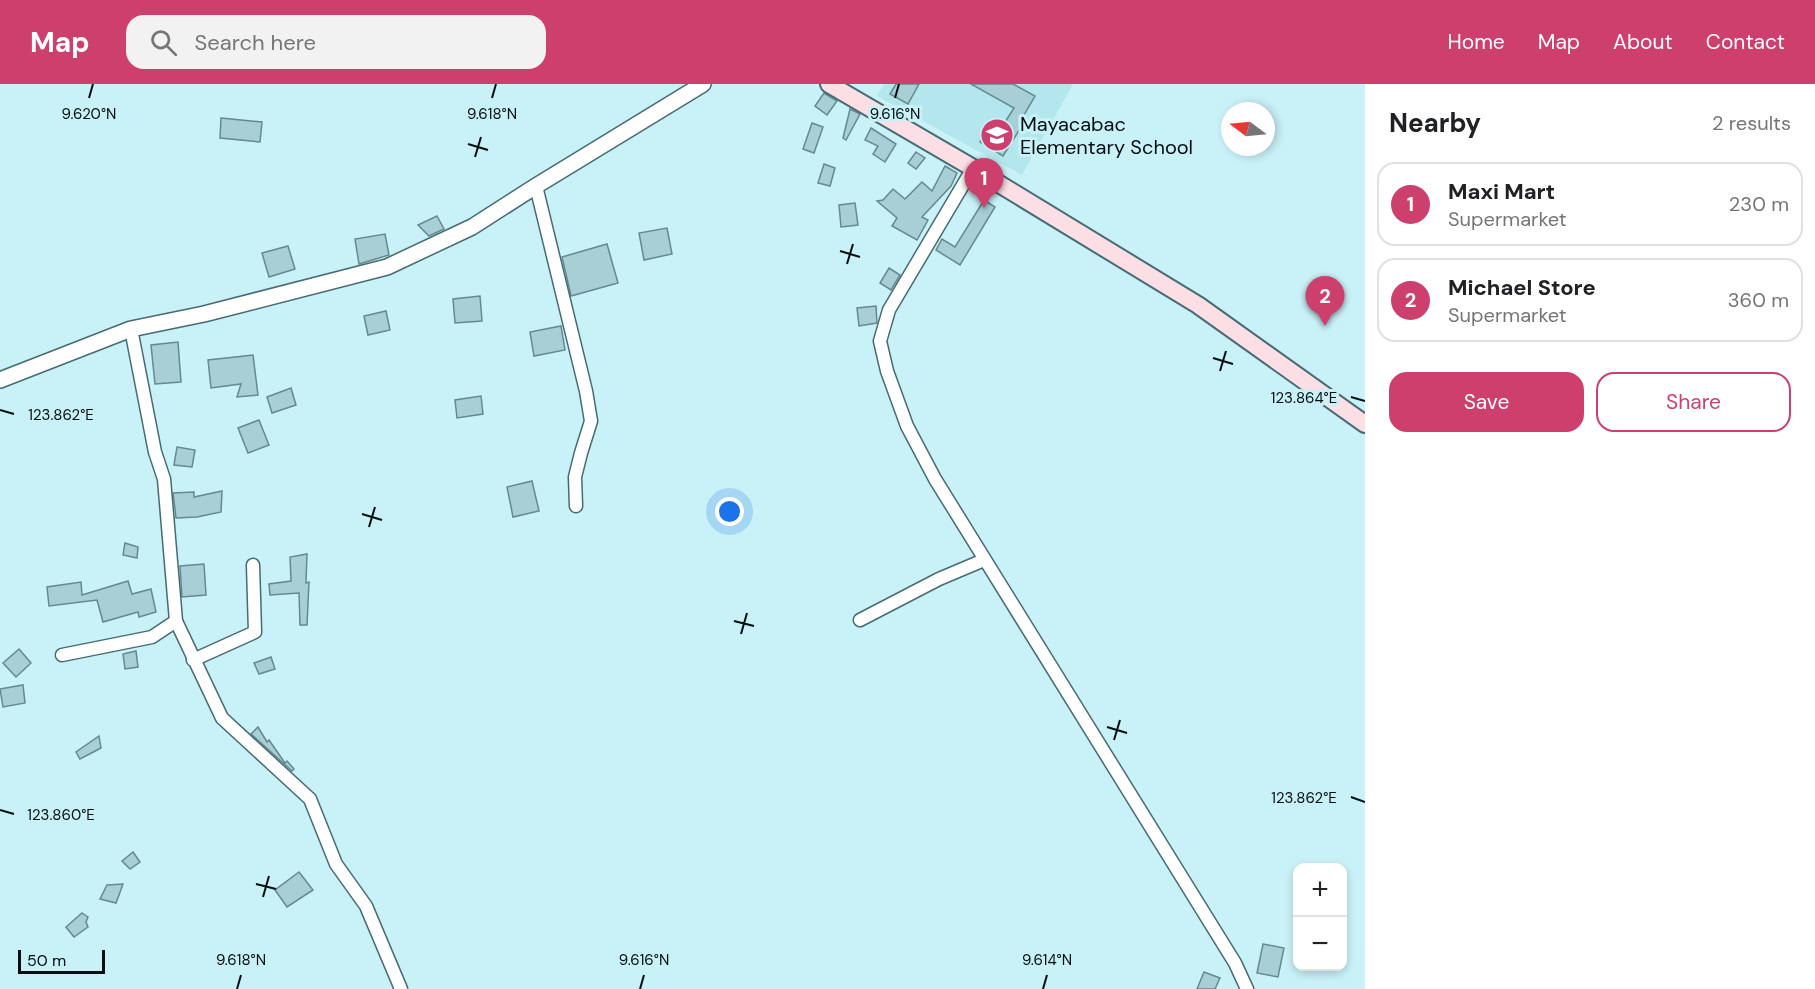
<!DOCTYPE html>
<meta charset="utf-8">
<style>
body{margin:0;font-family:"DM Sans",sans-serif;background:#f2f2f2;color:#202124}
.controls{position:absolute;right:18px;bottom:18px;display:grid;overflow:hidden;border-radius:12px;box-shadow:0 3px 9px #0003}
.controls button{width:54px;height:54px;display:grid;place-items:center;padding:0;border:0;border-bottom:2px solid #e0e0e0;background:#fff;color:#202124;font:30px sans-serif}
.compass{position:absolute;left:1221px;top:18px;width:54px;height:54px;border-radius:50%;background:#fff;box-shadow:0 3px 9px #0003;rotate:286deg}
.scale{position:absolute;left:18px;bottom:15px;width:87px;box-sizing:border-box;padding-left:6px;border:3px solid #020e11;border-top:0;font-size:16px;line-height:21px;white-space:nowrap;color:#020e11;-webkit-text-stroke:4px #c9f1f8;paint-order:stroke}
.you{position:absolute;left:730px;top:428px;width:21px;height:21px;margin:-15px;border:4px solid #fff;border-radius:50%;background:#1a73e8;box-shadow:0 0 0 9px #1a73e833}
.badge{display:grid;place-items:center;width:39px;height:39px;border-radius:50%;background:#cd3f6d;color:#fff;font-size:20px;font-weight:700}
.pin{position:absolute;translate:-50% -50px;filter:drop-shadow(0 2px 3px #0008)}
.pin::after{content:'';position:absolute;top:32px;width:21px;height:18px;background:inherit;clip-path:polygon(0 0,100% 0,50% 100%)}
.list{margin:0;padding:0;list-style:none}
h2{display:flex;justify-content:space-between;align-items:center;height:78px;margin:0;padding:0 24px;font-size:26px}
h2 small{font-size:20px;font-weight:400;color:#757577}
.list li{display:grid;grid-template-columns:39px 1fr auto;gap:18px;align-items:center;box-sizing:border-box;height:84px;margin:0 12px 12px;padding:0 12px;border:2px solid #e0e0e0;border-radius:18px}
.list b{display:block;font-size:22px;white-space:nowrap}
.list p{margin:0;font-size:20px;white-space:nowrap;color:#757577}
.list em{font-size:20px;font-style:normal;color:#757577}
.actions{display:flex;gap:12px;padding:18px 24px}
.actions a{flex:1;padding:14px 0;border:2px solid #cd3f6d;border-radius:18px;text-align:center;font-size:21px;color:#cd3f6d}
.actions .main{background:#cd3f6d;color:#fff}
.icon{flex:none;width:33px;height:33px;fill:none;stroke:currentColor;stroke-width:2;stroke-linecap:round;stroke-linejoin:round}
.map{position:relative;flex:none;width:1365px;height:905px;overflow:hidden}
header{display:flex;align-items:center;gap:36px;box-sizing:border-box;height:84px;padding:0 30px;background:#cd3f6d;color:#fff}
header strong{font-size:28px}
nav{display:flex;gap:33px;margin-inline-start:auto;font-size:21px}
.search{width:420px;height:54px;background:#f2f2f2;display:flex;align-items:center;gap:15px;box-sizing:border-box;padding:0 21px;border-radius:18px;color:#757577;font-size:22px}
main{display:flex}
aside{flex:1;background:#fff}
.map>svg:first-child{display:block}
.built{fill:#b4e6ee}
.building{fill:#a8cfd6;stroke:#648990;stroke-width:1.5}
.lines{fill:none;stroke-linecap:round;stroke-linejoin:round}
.minor-casing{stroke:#476b72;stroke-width:15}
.tertiary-casing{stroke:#476b72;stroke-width:18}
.secondary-casing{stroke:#476b72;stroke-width:20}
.minor{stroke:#fff;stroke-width:12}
.tertiary{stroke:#fff;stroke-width:15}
.secondary{stroke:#fcdee5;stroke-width:16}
.ticks{fill:none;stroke:#020e11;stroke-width:2}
.labels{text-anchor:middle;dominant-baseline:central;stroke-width:6;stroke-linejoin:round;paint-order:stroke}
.poi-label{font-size:20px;fill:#020e11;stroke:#c9f1f8;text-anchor:start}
.ticks-label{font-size:15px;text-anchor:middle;fill:#020e11;stroke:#c9f1f8;stroke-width:6;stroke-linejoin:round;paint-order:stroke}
</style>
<header>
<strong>Map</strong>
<div class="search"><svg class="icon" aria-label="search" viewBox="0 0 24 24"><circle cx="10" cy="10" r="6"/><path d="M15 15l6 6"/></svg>Search here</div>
<nav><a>Home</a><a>Map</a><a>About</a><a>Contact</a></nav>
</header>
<main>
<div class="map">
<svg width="1365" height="905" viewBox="0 0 1365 905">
<rect width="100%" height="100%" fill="#c9f1f8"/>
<path class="built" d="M884,0H1073L1022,91L877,12Z"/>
<g class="building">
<path d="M896,0H919L908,20L890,10Z"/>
<path d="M971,0H1013L1035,12L1020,38L1023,40L1003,72L980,58L991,41L1000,46L1014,24Z"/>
<path d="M824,9L837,17L827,31L815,22Z"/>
<path d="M850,25L860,30L846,56L843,54Z"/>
<path d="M221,34L262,38L260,58L220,54Z"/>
<path d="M812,39L823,43L814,69L803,65Z"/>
<path d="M871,44L896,60L885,78L873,70L878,62L865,56Z"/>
<path d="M916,68L925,74L916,85L908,79Z"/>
<path d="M824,80L835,84L830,102L818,99Z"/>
<path d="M945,82L957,89L951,102L922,133L928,136L917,156L892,142L897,134L877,117L883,116L893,105L905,115L922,98L932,107Z"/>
<path d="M984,116L995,123L960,181L936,166L942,155L955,163Z"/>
<path d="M855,119L858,141L841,143L839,121Z"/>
<path d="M437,132L444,145L429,152L418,141Z"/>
<path d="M667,144L672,170L644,176L639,149Z"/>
<path d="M385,150L389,171L359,180L355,155Z"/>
<path d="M607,160L618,199L571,212L562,173Z"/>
<path d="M288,162L295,185L269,193L262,169Z"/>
<path d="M889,184L900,191L891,206L880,199Z"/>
<path d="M480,212L482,237L455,239L453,215Z"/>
<path d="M876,222L877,239L859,242L857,224Z"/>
<path d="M386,227L390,246L368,251L364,232Z"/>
<path d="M561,242L565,266L534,272L530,248Z"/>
<path d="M178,258L181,298L155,300L151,261Z"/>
<path d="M253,271L258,311L237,313L241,300L211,304L208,276Z"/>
<path d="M291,304L296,321L272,329L267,313Z"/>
<path d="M481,312L483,330L457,334L455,316Z"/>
<path d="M259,336L269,361L248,369L238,344Z"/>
<path d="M177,363L195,366L192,383L174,381Z"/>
<path d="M532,397L539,427L513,433L507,403Z"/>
<path d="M222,407L221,428L197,433L176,434L173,409L194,408V413Z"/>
<path d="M125,459L138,463L137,474L123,471Z"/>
<path d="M307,470L306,499L309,498L307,541H300L299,509L270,511L269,500L291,497L290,473Z"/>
<path d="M204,480L206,511L182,513L180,482Z"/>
<path d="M128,497L132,510L151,505L156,528L139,533L138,528L103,538L97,516L49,522L47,503L81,498L82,511Z"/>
<path d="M19,565L31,579L16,593L3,579Z"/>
<path d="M136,567L138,583L125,585L123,570Z"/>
<path d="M271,573L275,585L259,590L254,579Z"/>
<path d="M23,601L25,619L3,623L0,605Z"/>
<path d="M258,643L267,658L269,656L285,679L287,677L294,685L292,687L251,650Z"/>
<path d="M99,652L101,664L80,675L76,668Z"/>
<path d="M133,768L140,778L130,785L122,777Z"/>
<path d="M299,788L313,806L287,823L275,806Z"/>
<path d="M123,800L116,819L100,815L107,801Z"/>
<path d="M82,829L88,833L86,838L88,843L74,853L66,843Z"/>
<path d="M1263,860L1284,864L1278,893L1257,889Z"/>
<path d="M1204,888L1220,894L1215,905H1197Z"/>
</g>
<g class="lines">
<g class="minor-casing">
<g id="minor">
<path d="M973,84L889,226L880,257L887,287L907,342L935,395L1235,879L1247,905"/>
<path d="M536,102L586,307L591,337L581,369L575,393L576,422"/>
<path d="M131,245L155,368L164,395L176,537L222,634L310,715L336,780L366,822L401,905"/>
<path d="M860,536L939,495L984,476"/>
<path d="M62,571L152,553L176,537"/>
<path d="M193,576L255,548L253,481"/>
</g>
</g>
<g class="tertiary-casing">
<path id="tertiary" d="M0,296L131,245L204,230L387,183L472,143L536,102L703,0"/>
</g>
<g class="secondary-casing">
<path id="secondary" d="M829,0L973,84L1198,221L1365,340"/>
</g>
<use href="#minor" class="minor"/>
<use href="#tertiary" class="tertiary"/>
<use href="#secondary" class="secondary"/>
</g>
<path class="ticks" d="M89,14L93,0M492,14L496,0M895,14L899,0M468,60L488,66M475,73L481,53M840,167L860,173M847,180L853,160M1213,274L1233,280M1220,287L1226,267M1351,313L1365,317M0,326L14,330M362,430L382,436M369,443L375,423M734,537L754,542M741,550L747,529M1107,643L1127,649M1114,656L1120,636M1351,713L1365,718M0,726L14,730M256,800L276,805M263,813L269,792M237,905L241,891M640,905L644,891M1043,905L1047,891"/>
<defs>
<g id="school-disc" transform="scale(1.725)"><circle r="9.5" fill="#cd3f6d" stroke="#c9f1f8"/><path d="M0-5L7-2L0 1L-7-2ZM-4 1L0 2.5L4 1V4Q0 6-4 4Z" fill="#fff"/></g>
</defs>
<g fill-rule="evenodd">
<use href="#school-disc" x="997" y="51"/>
</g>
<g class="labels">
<g class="poi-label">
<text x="1020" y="40">Mayacabac<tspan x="1020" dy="23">Elementary School</tspan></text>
</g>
</g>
<g class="ticks-label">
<text x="89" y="35">9.620°N</text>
<text x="492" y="35">9.618°N</text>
<text x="895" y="35">9.616°N</text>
<text x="1304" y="319">123.864°E</text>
<text x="61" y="336">123.862°E</text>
<text x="1304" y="719">123.862°E</text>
<text x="61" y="736">123.860°E</text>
<text x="241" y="881">9.618°N</text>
<text x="644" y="881">9.616°N</text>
<text x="1047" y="881">9.614°N</text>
</g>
</svg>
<div class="controls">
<button>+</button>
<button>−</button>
</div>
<svg class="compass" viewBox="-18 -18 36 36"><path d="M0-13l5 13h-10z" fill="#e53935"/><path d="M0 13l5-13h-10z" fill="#757577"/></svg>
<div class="scale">50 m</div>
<div class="you"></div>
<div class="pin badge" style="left:984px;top:124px">1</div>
<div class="pin badge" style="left:1325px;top:242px">2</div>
</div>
<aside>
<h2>Nearby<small>2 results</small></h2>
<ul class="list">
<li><span class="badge">1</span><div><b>Maxi Mart</b><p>Supermarket</p></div><em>230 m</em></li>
<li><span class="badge">2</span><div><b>Michael Store</b><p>Supermarket</p></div><em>360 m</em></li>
</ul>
<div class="actions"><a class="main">Save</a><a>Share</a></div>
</aside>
</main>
